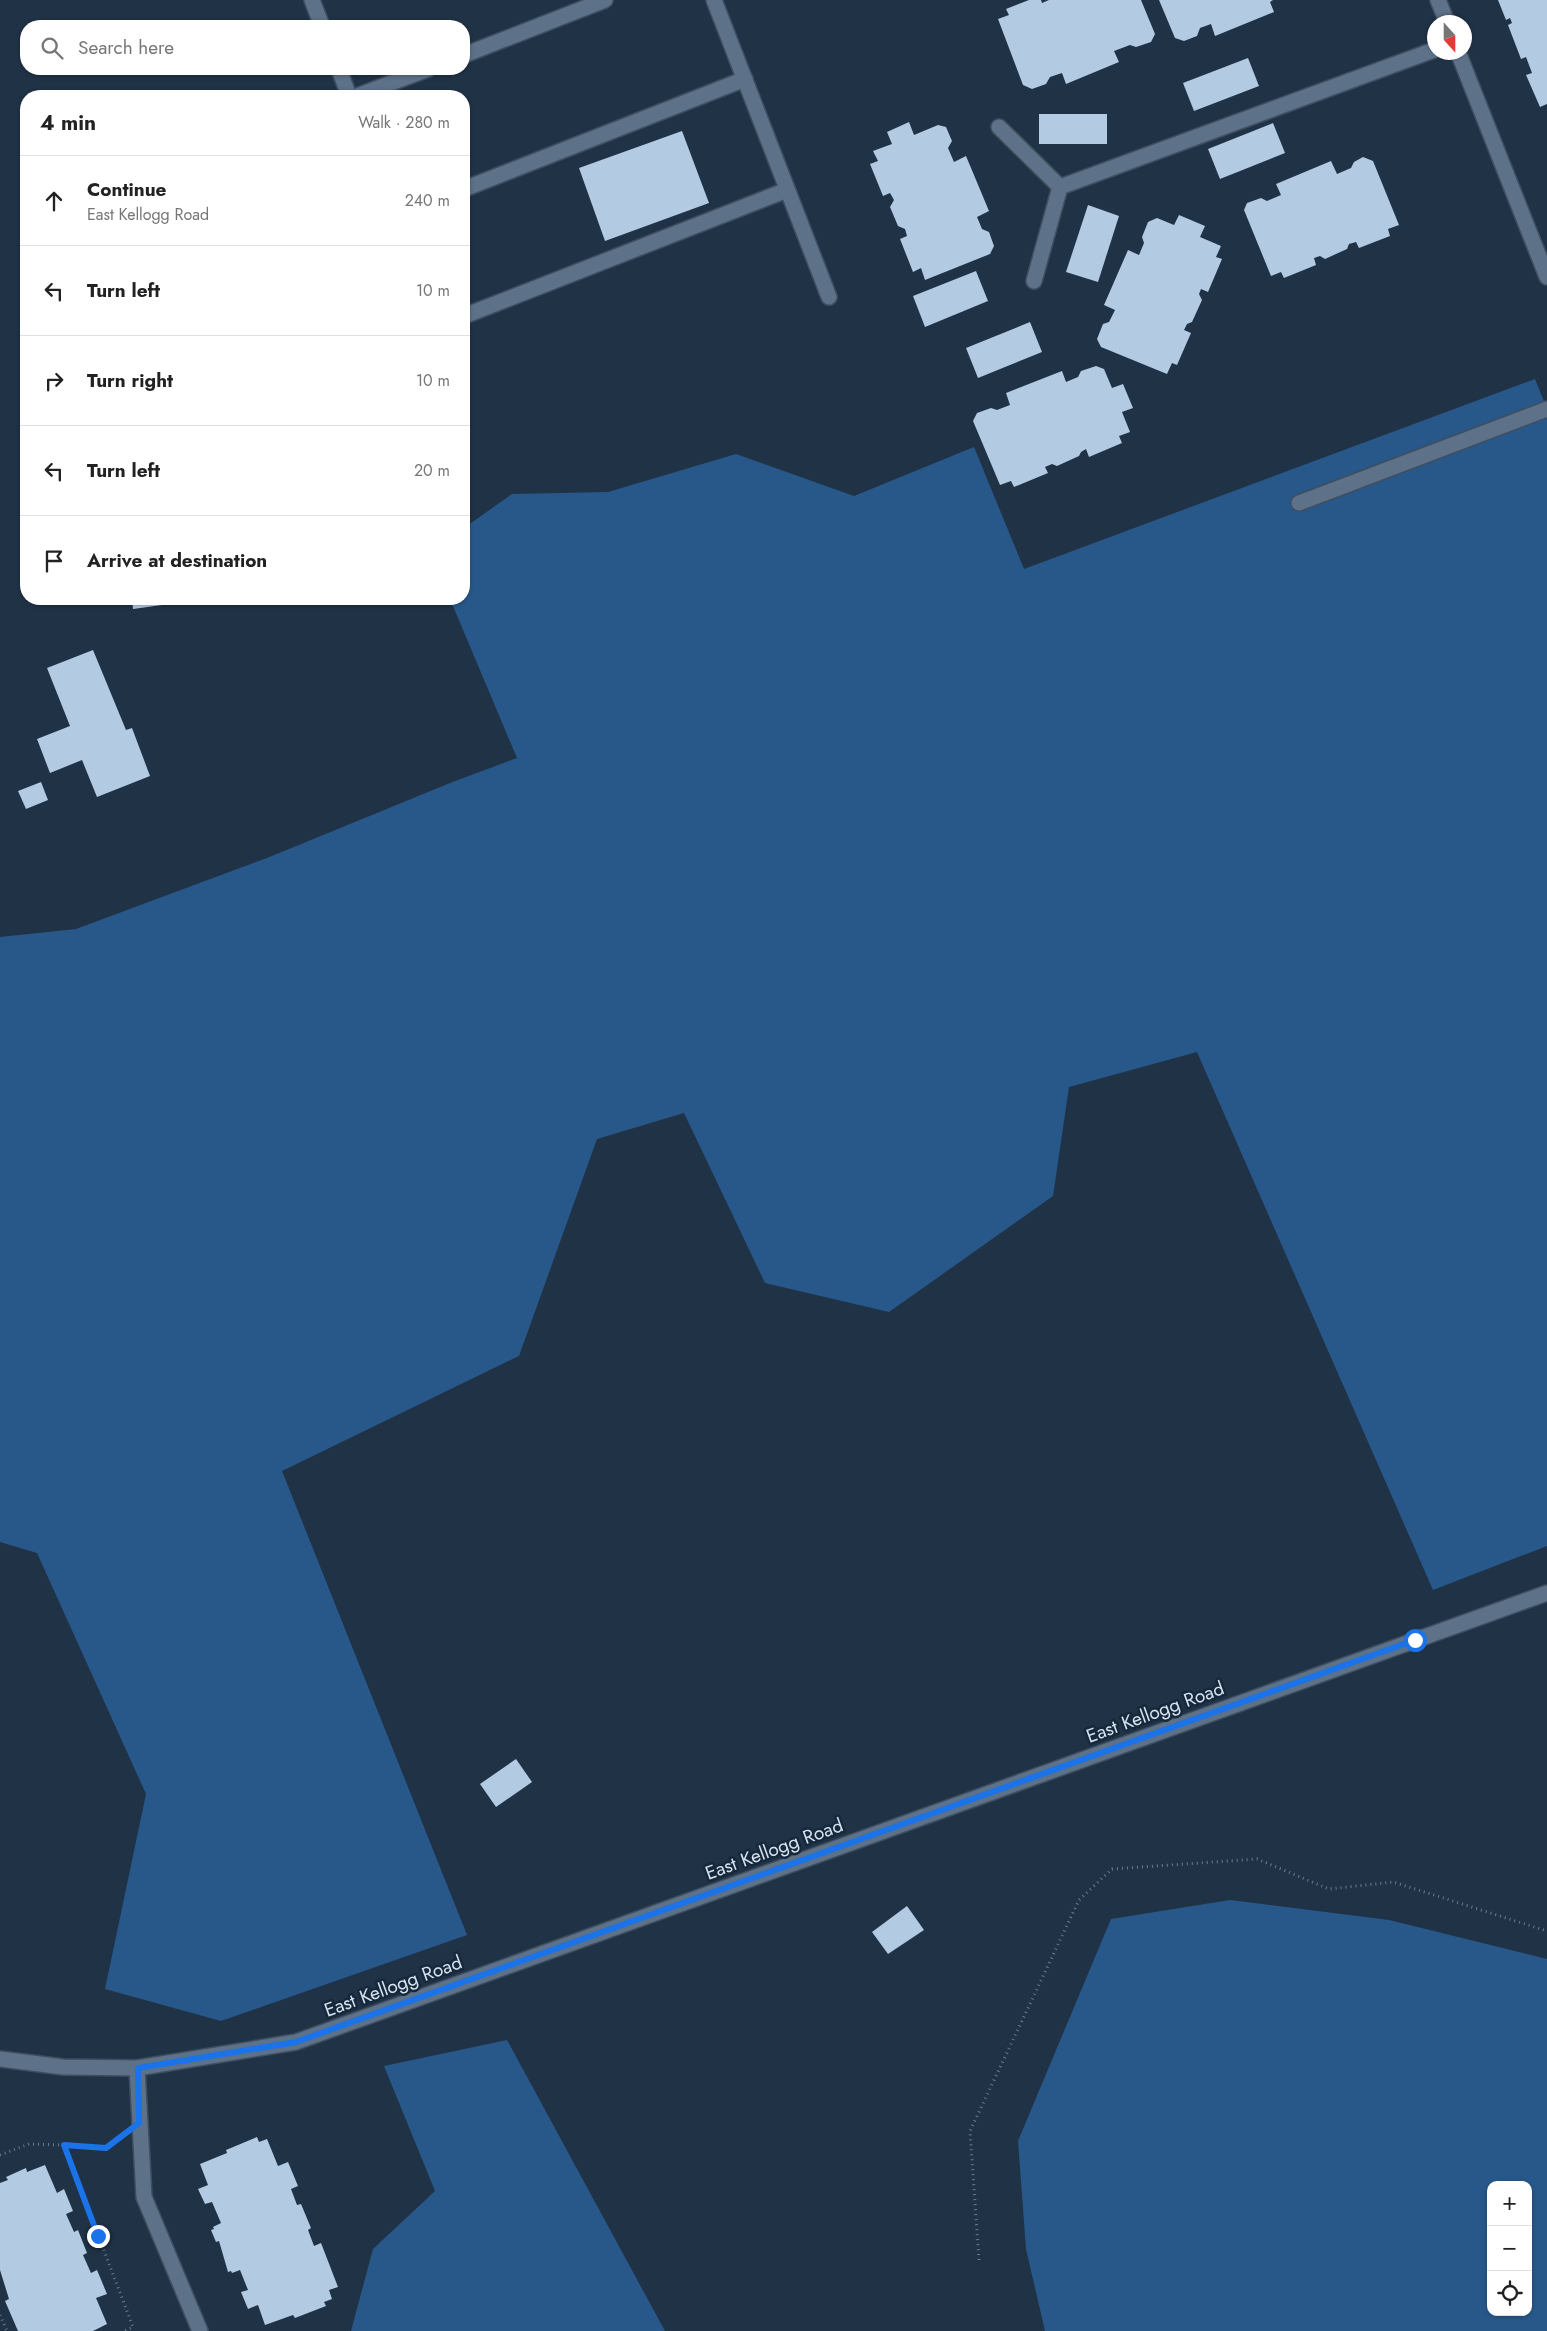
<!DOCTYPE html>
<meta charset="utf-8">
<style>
body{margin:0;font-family:Jost,sans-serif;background:#f2f2f2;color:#222}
.controls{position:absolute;right:15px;bottom:15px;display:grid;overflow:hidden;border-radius:10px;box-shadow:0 1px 4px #0004}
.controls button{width:45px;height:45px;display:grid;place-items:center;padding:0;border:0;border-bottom:1px solid #e0e0e0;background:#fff;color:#222;font:25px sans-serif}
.compass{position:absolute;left:1427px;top:15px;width:45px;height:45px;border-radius:50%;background:#fff;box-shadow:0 1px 4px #0004;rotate:159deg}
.stop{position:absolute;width:15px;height:15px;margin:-11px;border:4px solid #1a73e8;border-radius:50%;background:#fff}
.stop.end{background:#1a73e8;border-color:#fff;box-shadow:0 1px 5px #0008}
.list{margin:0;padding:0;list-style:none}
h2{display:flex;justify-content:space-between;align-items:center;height:65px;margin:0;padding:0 20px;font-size:21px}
h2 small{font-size:16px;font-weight:400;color:#767676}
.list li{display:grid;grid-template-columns:32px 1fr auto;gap:15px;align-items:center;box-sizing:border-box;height:90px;padding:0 20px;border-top:1px solid #e0e0e0}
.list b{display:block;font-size:19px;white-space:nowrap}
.list p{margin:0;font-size:16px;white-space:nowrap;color:#767676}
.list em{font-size:16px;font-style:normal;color:#767676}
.icon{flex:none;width:28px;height:28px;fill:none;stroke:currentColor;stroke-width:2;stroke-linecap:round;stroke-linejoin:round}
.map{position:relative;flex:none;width:1547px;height:2331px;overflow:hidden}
.search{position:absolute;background:#fff;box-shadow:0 1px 4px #0004;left:20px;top:20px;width:450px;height:55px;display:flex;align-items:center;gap:12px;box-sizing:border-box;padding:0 18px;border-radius:20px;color:#767676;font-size:19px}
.panel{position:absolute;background:#fff;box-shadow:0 1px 4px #0004;left:20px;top:90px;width:450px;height:515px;border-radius:20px}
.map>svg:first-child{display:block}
.green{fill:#28588a;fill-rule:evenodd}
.building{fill:#b3cae3}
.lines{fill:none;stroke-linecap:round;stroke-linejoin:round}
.minor-casing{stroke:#3e4e5f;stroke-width:18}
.path{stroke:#6b7b8c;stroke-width:3;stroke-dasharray:1 4;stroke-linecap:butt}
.minor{stroke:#5d7189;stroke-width:15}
.route{stroke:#1a73e8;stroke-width:6}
.labels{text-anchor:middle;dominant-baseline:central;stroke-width:5;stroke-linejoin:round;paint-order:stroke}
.street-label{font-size:19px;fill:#d6e2ef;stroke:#16283c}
</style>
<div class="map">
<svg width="1547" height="2331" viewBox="0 0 1547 2331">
<rect width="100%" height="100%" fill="#203246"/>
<g class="green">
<path d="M1535,379L1547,409V1546L1433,1590L1197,1052L1069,1087L1053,1196L889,1312L765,1283L684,1113L597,1139L519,1356L282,1471L467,1935L221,2021L105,1989L146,1794L37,1553L0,1542V937L76,929L267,858L450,783L517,758L450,599H464V528L512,494L608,492L736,454L854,496L974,447L1024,569Z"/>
<path d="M1230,1900L1389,1920L1547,1959V2331H1045L1026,2249L1018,2141L1111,1919ZM1491,2185H1528V2312H1491Z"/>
<path d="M507,2040L665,2331H351L373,2249L435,2191L384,2066Z"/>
</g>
<g class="building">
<path d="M1029,0H1041L1042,3L1049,0H1141L1155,34L1151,42L1136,47L1130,45L1114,51L1119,62L1066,84L1062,73L1050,77L1046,84L1032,89L1023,85L998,19L1009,15L1006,9Z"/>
<path d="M1159,0H1273L1270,2L1274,12L1215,36L1211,24L1200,28L1197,36L1184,41L1175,38Z"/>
<path d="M1498,0H1547V104L1540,107L1526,75L1532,73L1526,57L1521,59L1508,25L1512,23L1510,18L1506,20Z"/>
<path d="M1248,58L1259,86L1194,111L1183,83Z"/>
<rect x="1039" y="114" width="68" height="30"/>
<path d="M909,122L914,135L938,125L946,127L952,141L948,148L954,162L966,156L989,211L977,217L982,229L989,232L994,246L990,254L925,280L921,268L913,272L900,239L907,236L905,229L898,226L890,207L894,200L890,193L883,196L870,164L878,161L873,151L892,144L887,132Z"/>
<path d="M1273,123L1285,153L1220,179L1208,149Z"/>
<path d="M682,131L709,203L605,241L579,168Z"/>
<path d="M1363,157L1373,161L1399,225L1388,229L1390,236L1359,248L1356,242L1349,244L1347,249L1325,259L1320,256L1314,258L1316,265L1284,278L1281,272L1271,276L1244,210L1247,203L1261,198L1267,201L1281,195L1276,184L1331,161L1337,174L1351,168L1354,162Z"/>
<path d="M1088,205L1119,216L1098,282L1066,272Z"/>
<path d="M1179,215L1205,226L1200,237L1221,246L1216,257L1222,259L1208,292L1201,289L1199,294L1202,300L1192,322L1187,324L1184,330L1191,333L1177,365L1172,363L1167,374L1101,347L1097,339L1103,324L1109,322L1115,310L1104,305L1128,250L1139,255L1144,243L1142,237L1148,222L1157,218L1174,225Z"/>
<path d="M976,271L988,301L925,327L913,296Z"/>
<path d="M1030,322L1042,352L978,378L966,348Z"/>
<path d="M1096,366L1104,369L1112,388L1123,384L1133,408L1122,412L1130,432L1119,436L1122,443L1089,457L1086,449L1081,452L1079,456L1057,466L1052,464L1045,467L1048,473L1014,487L1011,481L1000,485L973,421L977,413L991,408L997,410L1010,405L1006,393L1062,371L1066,382L1078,377L1081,371Z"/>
<path d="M132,599H198V600L133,609Z"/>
<path d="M93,650L126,730L132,728L150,776L97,797L82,760L50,773L37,739L70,726L47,668Z"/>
<path d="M41,782L48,800L26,809L18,791Z"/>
<path d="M516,1759L532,1782L496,1807L480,1784Z"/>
<path d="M907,1906L924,1930L888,1954L872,1932Z"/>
<path d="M257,2137L259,2142L267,2139L278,2166L288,2162L298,2186L291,2189L297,2205L301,2204L311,2228L308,2230L314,2246L321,2243L338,2287L329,2290L332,2299L324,2302L326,2306L295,2318L293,2315L265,2325L258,2305L248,2309L241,2292L248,2290L240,2270L232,2273L231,2271L228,2272L219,2241L216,2242L211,2230L214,2229L213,2227L221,2223L212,2202L205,2204L198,2189L208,2185L200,2164L227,2153L226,2150Z"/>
<path d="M45,2165L57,2193L64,2189L73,2211L66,2214L74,2232L78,2230L87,2253L83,2255L91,2273L97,2270L107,2294L96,2298L107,2324L93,2331H18L5,2301L9,2299L0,2270V2183L8,2180L6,2177L26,2168L27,2172Z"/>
</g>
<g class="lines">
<g class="minor-casing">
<g id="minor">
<path d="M312,0L322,26"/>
<path d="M714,0L829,297"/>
<path d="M1438,0L1447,22"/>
<path d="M1458,52L1547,277"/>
<path d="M464,55L605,0"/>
<path d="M339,69L349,96"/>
<path d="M357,96L428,69"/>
<path d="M999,127L1060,187"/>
<path d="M464,189L745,79"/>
<path d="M1034,281L1060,187L1434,50"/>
<path d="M464,316L787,190"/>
<path d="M1299,503L1547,409"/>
<path d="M0,2059L63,2067L137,2068L296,2042L1547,1593"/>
<path d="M137,2068L144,2197L200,2331"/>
</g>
</g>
<g class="path">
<path d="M114,2142L106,2149L64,2145L133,2327L124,2331"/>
<path d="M0,2155L29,2144L64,2145"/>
<path d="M979,2260L970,2131L1079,1900L1112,1869L1257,1859L1329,1889L1393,1882L1547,1931"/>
<path d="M0,2315L7,2331"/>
</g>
<use href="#minor" class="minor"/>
</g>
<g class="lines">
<path class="route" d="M98,2236L64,2145L106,2148L139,2123L138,2068L296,2042L1415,1640"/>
</g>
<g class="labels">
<g class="street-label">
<text transform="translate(1155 1712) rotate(-20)">East Kellogg Road</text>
<text transform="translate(774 1849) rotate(-20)">East Kellogg Road</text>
<text transform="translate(393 1986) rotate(-20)">East Kellogg Road</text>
</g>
</g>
</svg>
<div class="controls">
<button>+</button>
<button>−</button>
<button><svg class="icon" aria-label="locate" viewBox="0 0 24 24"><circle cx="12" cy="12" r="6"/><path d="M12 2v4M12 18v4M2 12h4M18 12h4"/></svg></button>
</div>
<svg class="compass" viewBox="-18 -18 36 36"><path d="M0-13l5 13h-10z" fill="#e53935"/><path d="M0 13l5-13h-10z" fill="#767676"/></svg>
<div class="stop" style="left:1415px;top:1640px"></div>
<div class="stop end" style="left:98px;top:2236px"></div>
<div class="search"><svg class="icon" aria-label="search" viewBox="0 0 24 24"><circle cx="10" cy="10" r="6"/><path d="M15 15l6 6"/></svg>Search here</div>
<section class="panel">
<h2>4 min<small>Walk · 280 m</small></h2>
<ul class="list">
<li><svg class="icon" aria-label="ahead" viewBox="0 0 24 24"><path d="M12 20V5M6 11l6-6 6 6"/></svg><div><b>Continue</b><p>East Kellogg Road</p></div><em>240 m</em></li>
<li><svg class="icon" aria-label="left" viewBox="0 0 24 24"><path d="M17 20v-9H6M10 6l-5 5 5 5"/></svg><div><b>Turn left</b></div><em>10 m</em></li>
<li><svg class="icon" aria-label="right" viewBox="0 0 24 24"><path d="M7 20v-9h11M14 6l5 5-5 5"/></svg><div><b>Turn right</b></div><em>10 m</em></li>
<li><svg class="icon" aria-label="left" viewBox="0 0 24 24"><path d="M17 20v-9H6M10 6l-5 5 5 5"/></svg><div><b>Turn left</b></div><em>20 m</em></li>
<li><svg class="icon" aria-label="arrive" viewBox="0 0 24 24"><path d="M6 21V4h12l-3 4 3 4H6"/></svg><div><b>Arrive at destination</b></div></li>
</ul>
</section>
</div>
